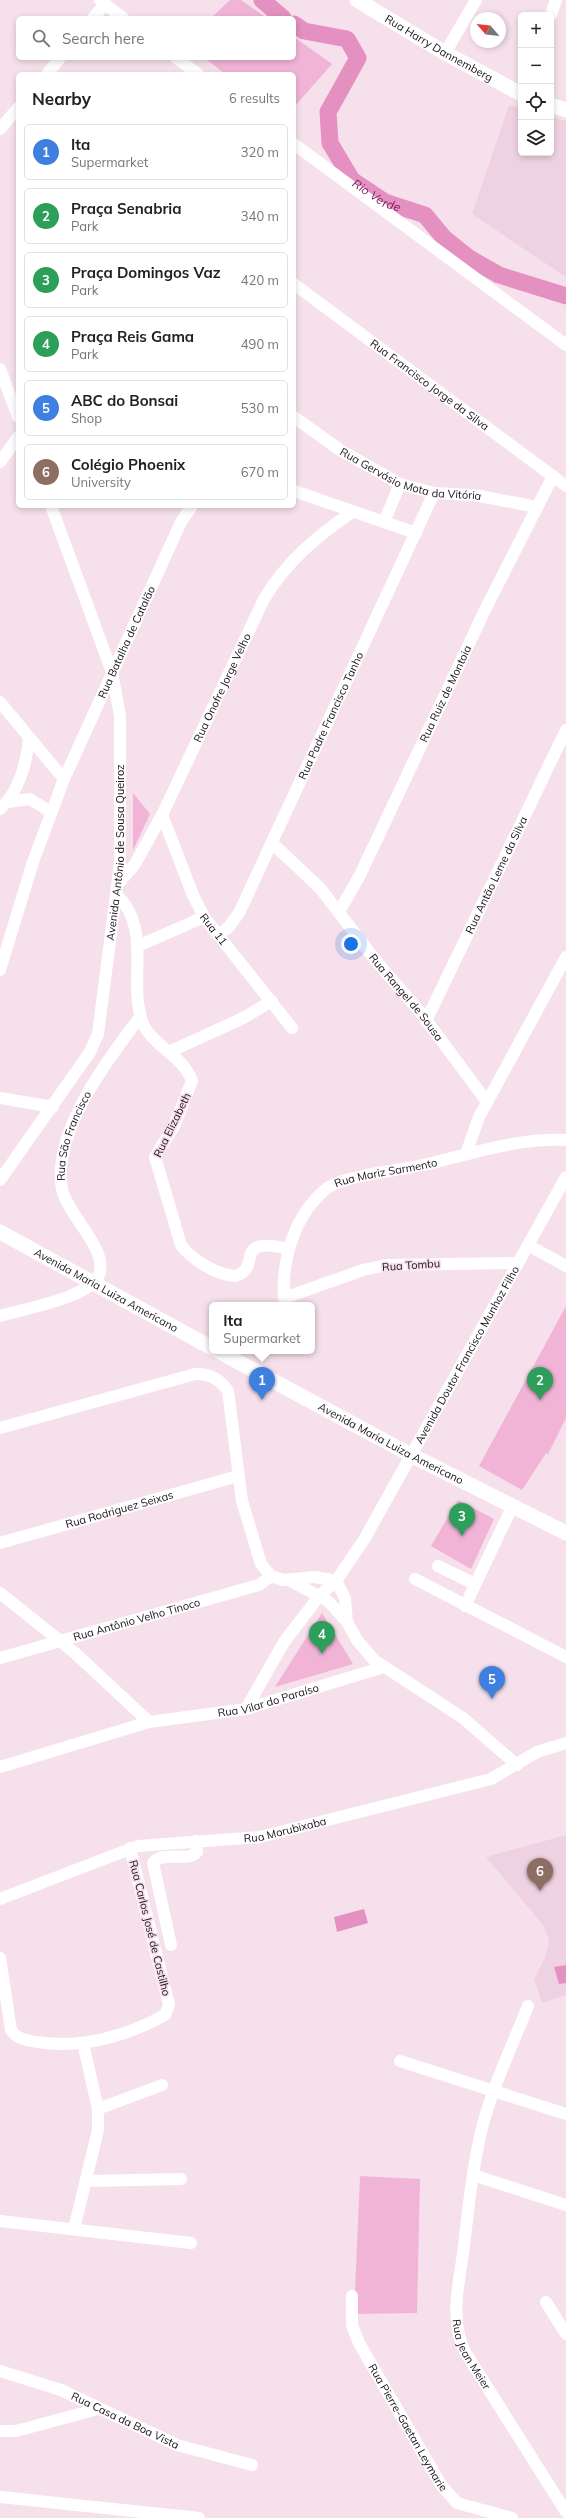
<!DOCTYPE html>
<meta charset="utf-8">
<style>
body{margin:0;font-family:Mulish,sans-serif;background:#f6f6f6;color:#222}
.controls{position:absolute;right:12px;top:12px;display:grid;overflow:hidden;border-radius:6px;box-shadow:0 2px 6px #0003}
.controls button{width:36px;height:36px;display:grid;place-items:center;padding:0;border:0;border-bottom:1px solid #e0e0e0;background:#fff;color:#222;font:20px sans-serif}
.compass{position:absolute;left:470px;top:12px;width:36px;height:36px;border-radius:50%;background:#fff;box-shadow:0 2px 6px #0003;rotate:298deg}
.you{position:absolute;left:351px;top:944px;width:14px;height:14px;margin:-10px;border:3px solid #fff;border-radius:50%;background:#1a73e8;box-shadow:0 0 0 6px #1a73e833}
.badge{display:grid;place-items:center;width:26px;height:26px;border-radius:50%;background:#111827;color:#fff;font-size:13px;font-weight:700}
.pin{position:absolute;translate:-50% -33px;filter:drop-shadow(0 1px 2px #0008)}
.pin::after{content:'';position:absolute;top:21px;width:14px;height:12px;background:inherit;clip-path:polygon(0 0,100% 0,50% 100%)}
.popup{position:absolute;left:209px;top:1302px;width:106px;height:52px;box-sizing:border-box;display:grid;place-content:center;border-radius:6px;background:#fff;filter:drop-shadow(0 1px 3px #0005);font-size:13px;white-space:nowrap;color:#767676}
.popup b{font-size:15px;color:#222}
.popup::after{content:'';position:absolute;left:50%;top:100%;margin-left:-8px;border:8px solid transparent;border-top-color:#fff}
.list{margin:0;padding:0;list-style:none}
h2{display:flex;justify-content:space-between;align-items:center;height:52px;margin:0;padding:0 16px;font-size:17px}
h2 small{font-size:13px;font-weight:400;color:#767676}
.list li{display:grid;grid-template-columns:26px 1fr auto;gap:12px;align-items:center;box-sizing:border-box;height:56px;margin:0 8px 8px;padding:0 8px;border:1px solid #e0e0e0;border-radius:6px}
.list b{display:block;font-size:15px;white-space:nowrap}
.list p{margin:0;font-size:13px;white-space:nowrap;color:#767676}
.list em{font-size:13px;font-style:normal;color:#767676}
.icon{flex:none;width:22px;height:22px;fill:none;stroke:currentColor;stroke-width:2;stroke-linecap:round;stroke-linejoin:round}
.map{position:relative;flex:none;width:566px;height:2518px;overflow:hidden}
.search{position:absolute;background:#fff;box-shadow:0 2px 6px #0003;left:16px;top:16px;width:280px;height:44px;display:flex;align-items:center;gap:10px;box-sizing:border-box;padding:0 14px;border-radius:6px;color:#767676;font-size:15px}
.panel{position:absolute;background:#fff;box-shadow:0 2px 6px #0003;left:16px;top:72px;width:280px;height:436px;border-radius:6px}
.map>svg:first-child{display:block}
.built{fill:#efd2e2}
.green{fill:#f1b4d7}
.water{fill:#e490c1}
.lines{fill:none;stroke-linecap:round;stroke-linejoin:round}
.river{stroke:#e490c1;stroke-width:17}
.minor{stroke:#fff;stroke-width:12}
.major{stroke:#fff;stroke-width:15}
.labels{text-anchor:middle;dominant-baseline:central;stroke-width:3.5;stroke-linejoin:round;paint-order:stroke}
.street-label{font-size:11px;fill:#191216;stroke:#f6e0ec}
.water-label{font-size:12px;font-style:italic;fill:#801e60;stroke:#f6e0ec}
</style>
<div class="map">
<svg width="566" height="2518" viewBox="0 0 566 2518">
<rect width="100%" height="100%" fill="#f6e0ec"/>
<g class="built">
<path d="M509,105L521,108V153H551V117L566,121V277L472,214Z"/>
<path d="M566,1835V1995L542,2003L534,1979L545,1958L549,1940L543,1925L486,1857Z"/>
</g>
<g class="green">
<path d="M230,0H241L267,18H211Z"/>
<path d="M294,37L332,64L294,107V74H225L205,58H294Z"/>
<path d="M133,793L150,814L133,850Z"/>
<path d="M566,1306V1418L548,1454L546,1453L522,1490L479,1466Z"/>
<path d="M458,1500L494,1519L471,1569L431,1546Z"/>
<path d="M322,1613L353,1664L275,1687Z"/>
<path d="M360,2176L420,2179L417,2313L354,2314Z"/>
</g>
<g class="water">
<path d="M364,1909L368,1923L337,1932L334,1917Z"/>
<path d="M566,1965V1983L559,1984L554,1967Z"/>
</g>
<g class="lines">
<g class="river">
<path d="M262,0L283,18"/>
<path id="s1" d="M294,24L304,31L347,39L358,58L328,112L330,143L352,180L385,202L425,215L444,238L469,258L499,275L566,296"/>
</g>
<g class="minor">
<path d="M100,0L123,18"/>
<path d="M551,15L556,0"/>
<path d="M93,18L105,4"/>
<path d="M445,53L476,0"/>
<path d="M176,58L198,74"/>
<path d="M47,74L60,58"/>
<path d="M0,129L18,108"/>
<path d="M294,144L566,345"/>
<path id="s2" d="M294,284L566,486"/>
<path d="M0,369L18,417"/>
<path id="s3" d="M294,417L340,450L400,484L434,493L474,495L537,507"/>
<path d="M0,462L18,437"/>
<path d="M294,491L416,533"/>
<path d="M384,522L400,484"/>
<path d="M0,702L29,737C27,762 19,792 0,809"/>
<path d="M29,737L64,779"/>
<path d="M8,802L30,799L51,812"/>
<path id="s4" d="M162,815L193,895L204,917L292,1028"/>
<path id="s5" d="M272,843L320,888L377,962L421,1013L487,1102"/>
<path id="s6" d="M118,884L135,864L162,815L264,599C286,562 317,536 352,512"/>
<path d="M116,894C152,928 129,975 141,1018C148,1045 183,1054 192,1081L174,1126L155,1157L181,1245C192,1260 217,1275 235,1276C263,1269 231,1235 288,1249"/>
<path id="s7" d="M339,912L360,875L485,610L553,476"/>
<path id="s8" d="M219,934L228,928L239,913L434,493"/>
<path d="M138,946L204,917"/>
<path id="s9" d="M0,970L33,862L64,779L181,522L192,506"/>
<path id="s10" d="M426,1021L566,730"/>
<path d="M169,1052L243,1018L272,1001"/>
<path d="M0,1098L53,1107"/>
<path d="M466,1154L479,1117L566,957"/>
<path id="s11" d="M0,1180L90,1052L98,1034L120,863V716L112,672L51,506"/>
<path d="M528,1245L566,1266"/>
<path id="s12" d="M518,1263L387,1265L363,1270L284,1298C282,1258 294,1216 326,1189C341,1176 401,1170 423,1165C469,1155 518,1137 566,1140"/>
<path id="s13" d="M0,1316C22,1309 90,1298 99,1275C109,1249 67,1215 62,1189C52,1132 107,1060 140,1017"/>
<path d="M0,1428L195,1374C210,1373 220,1379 228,1391L242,1501L261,1564L271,1576L283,1580L315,1577L336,1581L345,1598L347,1622"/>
<path id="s14" d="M0,1543L238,1476"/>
<path d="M438,1566L475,1584"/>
<path d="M415,1579L566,1657"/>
<path d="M289,1580L328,1601L347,1622L357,1640L374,1660L463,1718L517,1765"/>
<path d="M0,1593L75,1653L149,1722"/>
<path d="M465,1606L513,1505"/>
<path id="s15" d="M0,1658L259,1585L271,1576"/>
<path id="s16" d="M246,1709L284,1642L320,1595L336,1581L365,1538L566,1177"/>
<path id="s17" d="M0,1767L149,1722L246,1709L384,1667"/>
<path id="s18" d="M0,1899L138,1846L260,1837L491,1779L537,1752L566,1743"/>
<path d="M171,1945L153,1863C163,1850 187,1863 197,1852L196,1841"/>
<path d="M0,1958L11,2030C17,2039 27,2041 38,2042C81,2049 127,2036 165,2015L169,2005L130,1848"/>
<path id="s19" d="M528,2006C512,2046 493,2086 482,2128C472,2169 468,2212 463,2254C458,2286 450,2322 465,2352L566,2512"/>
<path d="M400,2061L566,2114"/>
<path d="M98,2109L162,2085"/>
<path d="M473,2175L566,2205"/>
<path d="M88,2181L181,2179"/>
<path d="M0,2221L191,2243"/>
<path d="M74,2229L98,2130V2109L83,2043"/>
<path id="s20" d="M352,2296V2325L359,2343L441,2485L457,2503L512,2518"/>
<path d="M546,2302L566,2334"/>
<path id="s21" d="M0,2371L61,2390L177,2445L252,2465"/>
<path d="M0,2431H16L98,2409"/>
<path d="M0,2497L199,2518"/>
</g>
<g class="major">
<path id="s22" d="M357,0L445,53L521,94"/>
<path d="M551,105L566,110"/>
<path id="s23" d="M0,1232L212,1348"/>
<path id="s24" d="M218,1351L411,1455L566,1533"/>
</g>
</g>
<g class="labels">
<g class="street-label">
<text stroke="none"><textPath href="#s22" startOffset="95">Rua Harry Dannemberg</textPath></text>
<text stroke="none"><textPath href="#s2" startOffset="169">Rua Francisco Jorge da Silva</textPath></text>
<text stroke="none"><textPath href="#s3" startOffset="133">Rua Gervásio Mota da Vitória</textPath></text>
<text stroke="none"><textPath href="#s9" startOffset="352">Rua Batalha de Catalão</textPath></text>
<text stroke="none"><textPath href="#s6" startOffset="223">Rua Onofre Jorge Velho</textPath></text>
<text stroke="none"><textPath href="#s7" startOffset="243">Rua Ruiz de Montoia</textPath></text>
<text stroke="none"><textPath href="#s8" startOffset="247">Rua Padre Francisco Tanho</textPath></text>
<text stroke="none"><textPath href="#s11" startOffset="359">Avenida Antônio de Sousa Queiroz</textPath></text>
<text stroke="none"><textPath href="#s10" startOffset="162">Rua Antão Leme da Silva</textPath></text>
<text stroke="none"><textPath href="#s4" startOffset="126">Rua 11</textPath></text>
<text stroke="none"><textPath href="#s5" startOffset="205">Rua Rangel de Sousa</textPath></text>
<text transform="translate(172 1125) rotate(-64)">Rua Elizabeth</text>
<text stroke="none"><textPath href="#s13" startOffset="261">Rua São Francisco</textPath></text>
<text stroke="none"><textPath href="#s12" startOffset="423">Rua Mariz Sarmento</textPath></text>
<text transform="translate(411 1265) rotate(-4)">Rua Tombu</text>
<text stroke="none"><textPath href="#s23" startOffset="121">Avenida Maria Luiza Americano</textPath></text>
<text stroke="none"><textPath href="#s16" startOffset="419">Avenida Doutor Francisco Munhoz Filho</textPath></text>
<text stroke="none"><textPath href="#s24" startOffset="196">Avenida Maria Luiza Americano</textPath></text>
<text stroke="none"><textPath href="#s14" startOffset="124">Rua Rodriguez Seixas</textPath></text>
<text stroke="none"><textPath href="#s15" startOffset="142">Rua Antônio Velho Tinoco</textPath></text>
<text stroke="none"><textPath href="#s17" startOffset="277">Rua Vilar do Paraíso</textPath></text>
<text stroke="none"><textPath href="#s18" startOffset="296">Rua Morubixaba</textPath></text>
<text transform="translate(150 1928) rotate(76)">Rua Carlos José de Castilho</text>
<text stroke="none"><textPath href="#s19" startOffset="362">Rua Jean Meier</textPath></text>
<text stroke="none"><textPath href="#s21" startOffset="135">Rua Casa da Boa Vista</textPath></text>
<text stroke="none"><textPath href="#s20" startOffset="146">Rua Pierre-Gaetan Leymarie</textPath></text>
</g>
<g class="water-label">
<text stroke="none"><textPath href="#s1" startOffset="243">Rio Verde</textPath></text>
</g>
</g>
</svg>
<div class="controls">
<button>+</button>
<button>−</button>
<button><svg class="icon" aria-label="locate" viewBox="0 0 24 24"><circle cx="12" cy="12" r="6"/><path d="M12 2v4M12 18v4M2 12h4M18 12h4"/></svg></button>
<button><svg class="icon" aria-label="layers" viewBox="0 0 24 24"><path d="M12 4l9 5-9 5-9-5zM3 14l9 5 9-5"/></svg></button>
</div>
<svg class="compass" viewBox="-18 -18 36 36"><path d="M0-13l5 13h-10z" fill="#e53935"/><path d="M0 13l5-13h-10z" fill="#767676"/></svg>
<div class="you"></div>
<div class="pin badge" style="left:262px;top:1400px;background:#3f7fe0">1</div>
<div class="popup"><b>Ita</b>Supermarket</div>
<div class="pin badge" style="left:540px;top:1400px;background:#2e9e5b">2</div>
<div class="pin badge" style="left:462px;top:1536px;background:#2e9e5b">3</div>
<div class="pin badge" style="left:322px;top:1654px;background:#2e9e5b">4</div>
<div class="pin badge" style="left:492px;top:1699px;background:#3f7fe0">5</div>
<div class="pin badge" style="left:540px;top:1891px;background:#8d6e63">6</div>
<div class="search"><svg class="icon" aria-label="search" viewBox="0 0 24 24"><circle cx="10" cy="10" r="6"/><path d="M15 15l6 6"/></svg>Search here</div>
<section class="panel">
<h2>Nearby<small>6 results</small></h2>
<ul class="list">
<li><span class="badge" style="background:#3f7fe0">1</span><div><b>Ita</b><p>Supermarket</p></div><em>320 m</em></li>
<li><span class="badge" style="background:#2e9e5b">2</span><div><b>Praça Senabria</b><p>Park</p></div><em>340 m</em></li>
<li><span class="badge" style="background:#2e9e5b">3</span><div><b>Praça Domingos Vaz</b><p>Park</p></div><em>420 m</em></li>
<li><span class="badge" style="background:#2e9e5b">4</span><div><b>Praça Reis Gama</b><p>Park</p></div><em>490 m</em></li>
<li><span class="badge" style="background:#3f7fe0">5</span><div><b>ABC do Bonsai</b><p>Shop</p></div><em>530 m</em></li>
<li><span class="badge" style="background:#8d6e63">6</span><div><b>Colégio Phoenix</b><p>University</p></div><em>670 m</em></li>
</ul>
</section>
</div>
